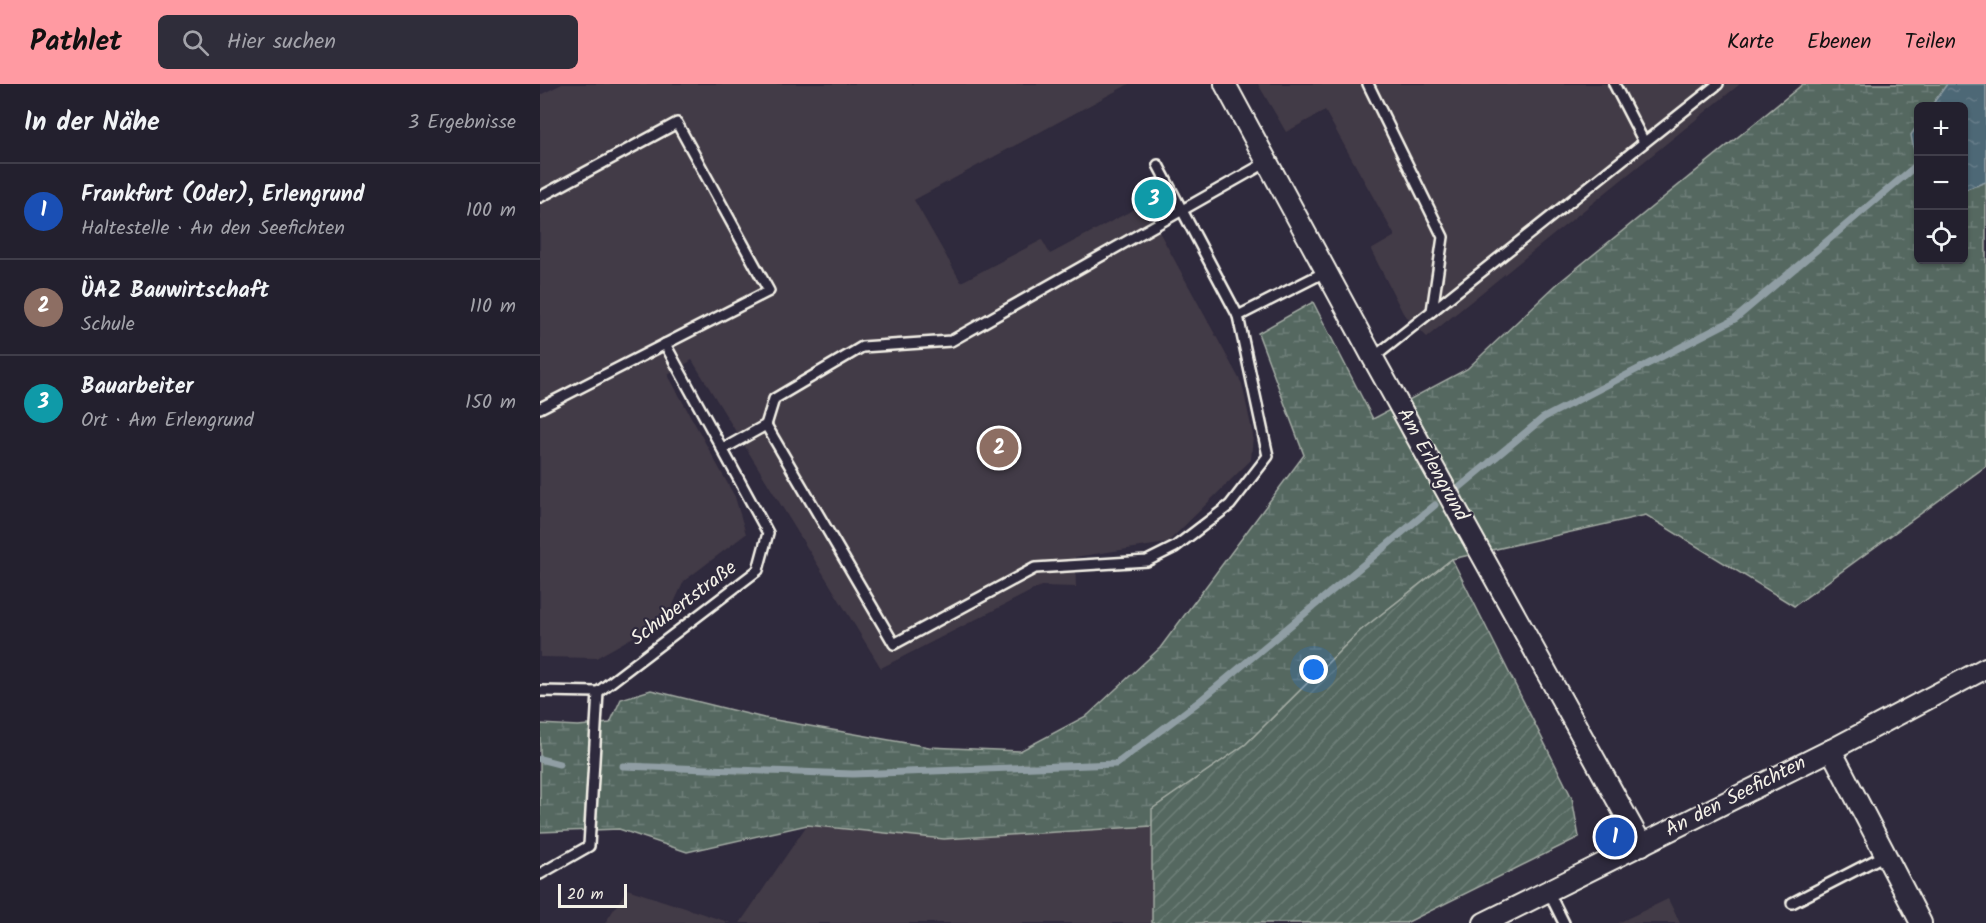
<!DOCTYPE html>
<html lang="de">
<meta charset="utf-8">
<style>
body{margin:0;font-family:Kalam,sans-serif;background:#2f2d3a;color:#f1f3f6}
.controls{position:absolute;right:18px;top:18px;display:grid;overflow:hidden;border-radius:9px;box-shadow:0 2px 4px #0004}
.controls button{width:54px;height:54px;display:grid;place-items:center;padding:0;border:0;border-bottom:2px solid #403e4a;background:#23202e;color:#f1f3f6;font:30px sans-serif}
.scale{position:absolute;left:18px;bottom:15px;width:69px;box-sizing:border-box;padding-left:6px;border:3px solid #f4f1e8;border-top:0;font-size:16px;line-height:21px;white-space:nowrap;color:#f4f1e8;-webkit-text-stroke:4px #2f2a3d;paint-order:stroke}
.you{position:absolute;left:774px;top:586px;width:21px;height:21px;margin:-15px;border:4px solid #fff;border-radius:50%;background:#1a73e8;box-shadow:0 0 0 9px #1a73e833}
.badge{display:grid;place-items:center;width:39px;height:39px;border-radius:50%;background:#ff9aa2;color:#fff;font-size:20px;font-weight:700}
.pin{position:absolute;translate:-50% -50%;border:3px solid #fff;box-shadow:0 2px 6px #0006}
.list{margin:0;padding:0;list-style:none}
h2{display:flex;justify-content:space-between;align-items:center;height:78px;margin:0;padding:0 24px;font-size:26px}
h2 small{font-size:20px;font-weight:400;color:#a3a3aa}
.list li{display:grid;grid-template-columns:39px 1fr auto;gap:18px;align-items:center;box-sizing:border-box;height:96px;padding:0 24px;border-top:2px solid #403e4a}
.list b{display:block;font-size:22px;white-space:nowrap}
.list p{margin:0;font-size:20px;white-space:nowrap;color:#a3a3aa}
.list em{font-size:20px;font-style:normal;color:#a3a3aa}
.icon{flex:none;width:33px;height:33px;fill:none;stroke:currentColor;stroke-width:2;stroke-linecap:round;stroke-linejoin:round}
.map{position:relative;flex:none;width:1446px;height:839px;overflow:hidden}
header{display:flex;align-items:center;gap:36px;box-sizing:border-box;height:84px;padding:0 30px;background:#ff9aa2;color:#111}
header strong{font-size:28px}
nav{display:flex;gap:33px;margin-inline-start:auto;font-size:21px}
.search{width:420px;height:54px;background:#2f2d3a;display:flex;align-items:center;gap:15px;box-sizing:border-box;padding:0 21px;border-radius:9px;color:#a3a3aa;font-size:22px}
main{display:flex}
aside{flex:1;background:#23202e}
.map>svg:first-child{display:block}
.built{fill:#423a46}
.wetland{fill:url(#wetland-marsh);stroke:#a4aca4;stroke-width:1.5;fill-rule:evenodd}
.garden{fill:url(#garden-furrows);stroke:#a4aca4;stroke-width:1.5}
.water{fill:url(#water-ripples);stroke:#909ea4;stroke-width:1.5}
.lines{fill:none;stroke-linecap:round;stroke-linejoin:round}
.stream{stroke:#909ea4;stroke-width:7}
.lane-casing{stroke:#f4f1e8;stroke-width:14}
.street-casing{stroke:#f4f1e8;stroke-width:24}
.lane{stroke:#2f2a3d;stroke-width:9}
.street{stroke:#2f2a3d;stroke-width:20}
.labels{text-anchor:middle;dominant-baseline:central;stroke-width:4.5;stroke-linejoin:round;paint-order:stroke}
.street-label{font-size:20px;fill:#f4f1e8;stroke:#2f2a3d}
</style>
<header>
<strong>Pathlet</strong>
<div class="search"><svg class="icon" aria-label="search" viewBox="0 0 24 24"><circle cx="10" cy="10" r="6"/><path d="M15 15l6 6"/></svg>Hier suchen</div>
<nav><a>Karte</a><a>Ebenen</a><a>Teilen</a></nav>
</header>
<main>
<aside>
<h2>In der Nähe<small>3 Ergebnisse</small></h2>
<ul class="list">
<li><span class="badge" style="background:#1a4fb4">1</span><div><b>Frankfurt (Oder), Erlengrund</b><p>Haltestelle · An den Seefichten</p></div><em>100 m</em></li>
<li><span class="badge" style="background:#8d6e63">2</span><div><b>ÜAZ Bauwirtschaft</b><p>Schule</p></div><em>110 m</em></li>
<li><span class="badge" style="background:#0f9aa8">3</span><div><b>Bauarbeiter</b><p>Ort · Am Erlengrund</p></div><em>150 m</em></li>
</ul>
</aside>
<div class="map">
<svg width="1446" height="839" viewBox="0 0 1446 839">
<defs>
<pattern id="wetland-marsh" width="20" height="14" patternUnits="userSpaceOnUse" patternTransform="scale(1.5)"><rect width="20" height="14" fill="#556861"/><path d="M1 5h8M5 5V1M11 12h8M15 12V8" fill="none" stroke="#6e7e78"/></pattern>
<pattern id="garden-furrows" width="10" height="10" patternUnits="userSpaceOnUse" patternTransform="scale(1.5)"><rect width="10" height="10" fill="#556861"/><path d="M-1 1l2-2M0 10L10 0M9 11l2-2" fill="none" stroke="#6e7e78"/></pattern>
<pattern id="water-ripples" width="26" height="14" patternUnits="userSpaceOnUse" patternTransform="scale(1.5)"><rect width="26" height="14" fill="#4d6776"/><path d="M2 4q2-2 4 0t4 0M15 11q2-2 4 0t4 0" fill="none" stroke="#677d8a"/></pattern>
</defs>
<rect width="100%" height="100%" fill="#2f2a3d"/>
<filter id="ink" filterUnits="userSpaceOnUse"><feTurbulence type="fractalNoise" baseFrequency=".0167" numOctaves="2"/><feDisplacementMap in="SourceGraphic" scale="12" xChannelSelector="R" yChannelSelector="G"/><feConvolveMatrix kernelMatrix="1 2 1 2 8 2 1 2 1" color-interpolation-filters="sRGB"/></filter>
<g filter="url(#ink)">
<g class="built">
<path d="M22,0H589L374,116L421,198L502,156L510,170L604,120L702,300L713,351L711,376L627,459L535,473L536,503L501,502L341,584L152,276L128,291L195,413L206,450L144,497L127,534L56,574L0,573V11Z"/>
<path d="M718,0H1200L887,253L863,229L831,166L855,152L785,27L746,48Z"/>
<path d="M267,741L404,755L612,742V839H200Z"/>
<path d="M87,805L191,839H65Z"/>
<path d="M1128,815L1140,839H1078Z"/>
</g>
<path class="wetland" d="M1263,0H1446V382L1254,522L1106,431L912,475L820,547L706,660L613,725L612,742L404,755L267,741L147,768L79,745L0,748V640L38,642L70,639L81,615L111,606L224,634L389,663L480,667L548,631L620,564L764,371L718,249L773,218L833,335L927,285L1016,201ZM1378,22H1424V176H1378Z"/>
<path class="garden" d="M912,475L1032,714L1039,753L866,839H612V725L706,660L820,547Z"/>
<g class="water">
<path d="M1407,0H1446V98L1424,106V22H1391Z"/>
<path d="M1378,40V87L1371,51Z"/>
</g>
<g class="lines">
<g class="stream">
<path d="M920,403L1003,334L1195,235L1378,80"/>
<path d="M0,675L19,680"/>
<path d="M83,682L313,690L576,680L661,616L895,421"/>
</g>
<g class="lane-casing">
<g id="lane">
<path d="M828,0L903,153L892,227"/>
<path d="M1074,0L1104,58"/>
<path d="M618,81L698,232"/>
<path d="M0,113L137,39L229,207L0,324"/>
<path d="M833,274L1178,0"/>
<path d="M226,341L234,315L322,263L411,257L727,78"/>
<path d="M183,365L226,341L354,560L495,484L607,477L635,463L690,421L728,372L698,232L787,187"/>
<path d="M0,607L58,608"/>
<path d="M0,790L49,762L58,608L218,486L228,449L125,260"/>
<path d="M1008,807L1024,839"/>
<path d="M1252,819L1345,771"/>
</g>
</g>
<g class="street-casing">
<g id="street">
<path d="M685,0L833,274L1102,761"/>
<path d="M1291,666L1381,839"/>
<path d="M944,839L1291,666L1446,584"/>
</g>
</g>
<use href="#lane" class="lane"/>
<use href="#street" class="street"/>
</g>
</g>
<g class="labels">
<g class="street-label">
<text transform="translate(892 381) rotate(61)">Am Erlengrund</text>
<text transform="translate(144 520) rotate(-37)">Schubertstraße</text>
<text transform="translate(1196 713) rotate(-27)">An den Seefichten</text>
</g>
</g>
</svg>
<div class="controls">
<button>+</button>
<button>−</button>
<button><svg class="icon" aria-label="locate" viewBox="0 0 24 24"><circle cx="12" cy="12" r="6"/><path d="M12 2v4M12 18v4M2 12h4M18 12h4"/></svg></button>
</div>
<div class="scale">20 m</div>
<div class="you"></div>
<div class="pin badge" style="left:1075px;top:753px;background:#1a4fb4">1</div>
<div class="pin badge" style="left:459px;top:364px;background:#8d6e63">2</div>
<div class="pin badge" style="left:614px;top:115px;background:#0f9aa8">3</div>
</div>
</main>
